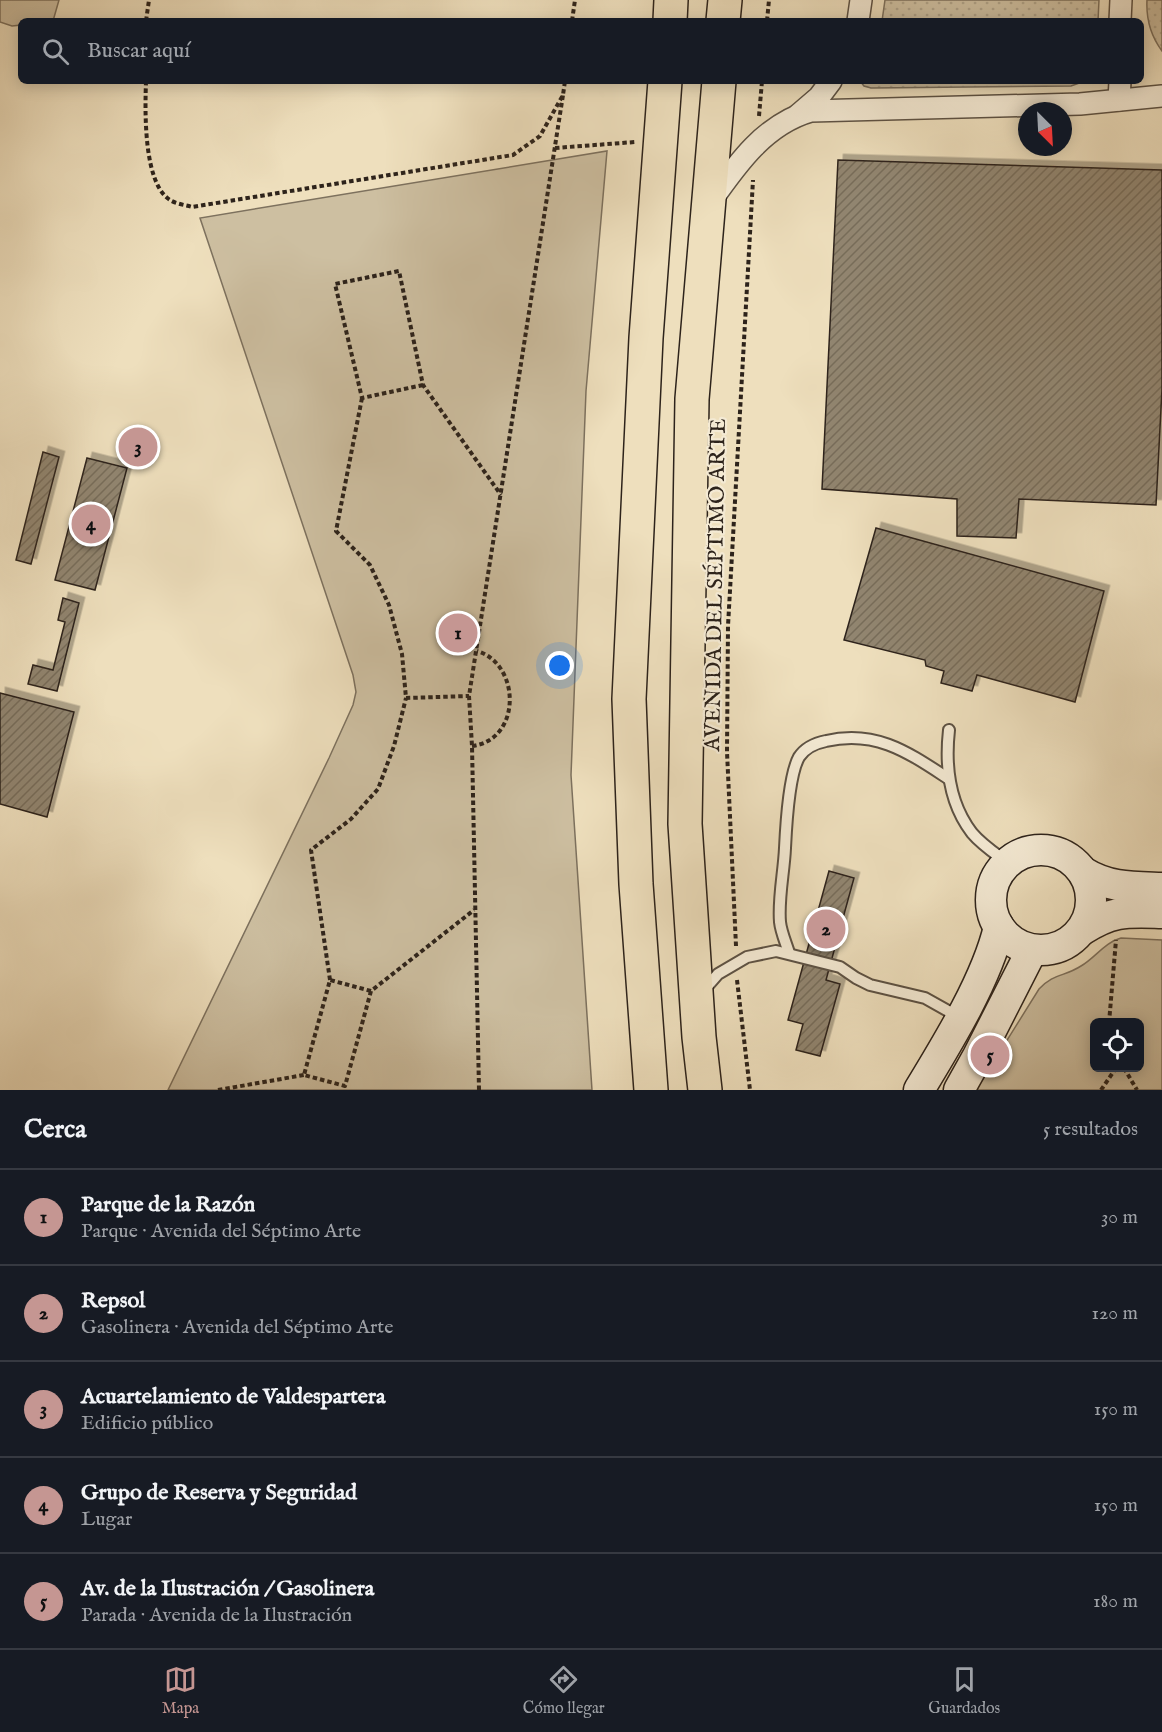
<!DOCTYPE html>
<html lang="es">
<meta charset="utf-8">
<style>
body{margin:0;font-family:"IM FELL English",serif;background:#20242c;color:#f1f3f6}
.controls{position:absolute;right:18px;bottom:18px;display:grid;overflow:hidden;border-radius:9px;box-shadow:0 3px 15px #0003}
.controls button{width:54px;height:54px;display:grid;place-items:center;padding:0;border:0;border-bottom:2px solid #363941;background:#171b24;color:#f1f3f6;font:30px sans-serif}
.compass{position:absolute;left:1018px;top:102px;width:54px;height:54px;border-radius:50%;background:#171b24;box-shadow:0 3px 15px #0003;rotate:156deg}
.you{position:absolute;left:560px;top:666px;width:21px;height:21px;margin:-15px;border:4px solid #fff;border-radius:50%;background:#1a73e8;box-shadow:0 0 0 9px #1a73e833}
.badge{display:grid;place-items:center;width:39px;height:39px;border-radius:50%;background:#c59692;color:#111;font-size:20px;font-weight:700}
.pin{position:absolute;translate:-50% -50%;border:3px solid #fff;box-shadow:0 2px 6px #0006}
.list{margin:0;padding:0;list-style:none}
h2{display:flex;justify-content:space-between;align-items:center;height:78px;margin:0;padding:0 24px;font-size:26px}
h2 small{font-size:20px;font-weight:400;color:#9ea1a6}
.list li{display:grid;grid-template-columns:39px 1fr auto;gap:18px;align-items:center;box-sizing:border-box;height:96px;padding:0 24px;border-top:2px solid #363941}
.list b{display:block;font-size:22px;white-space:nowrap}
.list p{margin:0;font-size:20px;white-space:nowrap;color:#9ea1a6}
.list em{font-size:20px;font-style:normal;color:#9ea1a6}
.icon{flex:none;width:33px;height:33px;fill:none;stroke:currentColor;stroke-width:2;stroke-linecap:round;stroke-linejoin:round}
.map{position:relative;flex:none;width:1162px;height:1090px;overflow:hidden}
.search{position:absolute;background:#171b24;box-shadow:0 3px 15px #0003;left:18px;right:18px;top:18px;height:66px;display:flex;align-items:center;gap:15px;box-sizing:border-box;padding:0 21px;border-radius:9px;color:#9ea1a6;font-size:22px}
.sheet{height:558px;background:#171b24}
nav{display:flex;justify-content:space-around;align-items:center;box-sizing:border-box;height:84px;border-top:2px solid #363941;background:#171b24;font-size:16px;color:#9ea1a6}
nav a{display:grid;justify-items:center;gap:3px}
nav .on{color:#c59692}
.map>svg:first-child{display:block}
.grass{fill:url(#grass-dots);stroke:#7d715e;stroke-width:1.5}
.park{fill:#cdbfa1;stroke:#7d715e;stroke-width:1.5;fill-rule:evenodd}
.building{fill:url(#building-hatch);stroke:#2d231b;stroke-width:1.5;filter:url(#shadow)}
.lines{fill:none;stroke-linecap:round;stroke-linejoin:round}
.lane-casing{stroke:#5d5244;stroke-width:14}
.street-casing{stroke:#5d5244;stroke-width:24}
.secondary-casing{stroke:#2d231b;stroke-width:33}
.primary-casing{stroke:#2d231b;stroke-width:36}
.path{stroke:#2d231b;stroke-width:4;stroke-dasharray:4.5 3;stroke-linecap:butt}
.lane{stroke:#f4ead4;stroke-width:10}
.street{stroke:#f4ead4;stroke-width:21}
.secondary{stroke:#f4ead4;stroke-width:30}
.primary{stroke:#eedfbd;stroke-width:33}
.labels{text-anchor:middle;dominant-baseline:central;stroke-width:4.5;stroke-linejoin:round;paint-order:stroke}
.street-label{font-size:22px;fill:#2d231b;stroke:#f4ead4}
</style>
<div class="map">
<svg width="1162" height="1090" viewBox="0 0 1162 1090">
<defs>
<pattern id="grass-dots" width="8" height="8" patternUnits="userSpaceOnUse" patternTransform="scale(1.5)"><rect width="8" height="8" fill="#cdbfa1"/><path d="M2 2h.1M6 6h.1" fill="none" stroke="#b0a48a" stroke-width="1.8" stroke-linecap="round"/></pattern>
<pattern id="building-hatch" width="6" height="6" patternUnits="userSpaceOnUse" patternTransform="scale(1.5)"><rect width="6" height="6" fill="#91856f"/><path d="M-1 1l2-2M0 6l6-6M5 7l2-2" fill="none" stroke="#776c5a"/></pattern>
<filter id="shadow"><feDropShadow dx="5.5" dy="-5.5" stdDeviation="0" flood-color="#0004"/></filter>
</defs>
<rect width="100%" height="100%" fill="#eedfbd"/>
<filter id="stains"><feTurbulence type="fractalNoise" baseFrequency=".00333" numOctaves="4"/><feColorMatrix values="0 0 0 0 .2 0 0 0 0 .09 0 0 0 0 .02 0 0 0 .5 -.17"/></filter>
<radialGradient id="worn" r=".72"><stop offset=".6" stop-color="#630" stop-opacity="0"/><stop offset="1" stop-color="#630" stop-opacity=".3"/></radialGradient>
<g class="grass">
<path d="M885,0H1099L1098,21H882Z"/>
<path d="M1147,0H1162V51C1150,35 1146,19 1147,0Z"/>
<path d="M860,81H1085L1071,86L871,88L864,86Z"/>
</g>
<g class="park">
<path d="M0,0H59L53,21H21V25L12,26L0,22Z"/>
<path d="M607,151L586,391L571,775L592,1090H168L329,758L353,705L356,692L353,675L200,218Z"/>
<path d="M1121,938L1162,940V1090H976L1039,989C1054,973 1064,977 1081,966C1095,958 1105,942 1121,938ZM1094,1023H1140V1068H1094Z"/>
</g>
<g class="building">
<path d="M838,160L1162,170V389L1156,505L1019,499L1016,538L957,536V499L822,489Z"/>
<path d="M43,452L59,457L31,564L16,560Z"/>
<path d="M87,458L127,468L95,590L55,580Z"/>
<path d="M876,528L1104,591L1075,702L977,675L972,691L941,683L944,671L926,666L925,660L844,640Z"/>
<path d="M63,598L79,603L57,691L28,684L33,665L53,670L65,622L58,620Z"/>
<path d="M0,693L74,712L47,817L0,804Z"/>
<path d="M829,871L854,878L826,980L840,984L820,1056L796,1050L803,1024L788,1020Z"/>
</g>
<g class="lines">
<g class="lane-casing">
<g id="lane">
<path d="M949,730C945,766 949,803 972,833C982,845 996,854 1008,863"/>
<path d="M789,953C786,943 781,932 780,922C778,898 784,872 785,848C786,827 789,775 799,757C805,748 816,743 826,741C876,729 909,753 949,779"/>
<path d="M704,990L718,974L747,957L776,951L840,967L856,978L870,985L925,998L959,1017"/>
</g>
</g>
<g class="street-casing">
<g id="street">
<path d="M858,21L861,0"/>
<path d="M1120,21L1121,0"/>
<path d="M1119,100L1120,81"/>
<path d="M798,115L819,97L831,81"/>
<path d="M711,201C737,164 765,124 811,111L1080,104L1162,96"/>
</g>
</g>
<g class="secondary-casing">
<g id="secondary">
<circle cx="1041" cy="900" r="50"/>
<path d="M1083,872C1109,888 1132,887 1162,888"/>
<path d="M1082,930C1113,910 1127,912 1162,913"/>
<path d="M919,1090C947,1044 987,979 999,927"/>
<path d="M959,1090L978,1056L1032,950"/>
</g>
</g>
<g class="primary-casing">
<g id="primary">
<path d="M670,21L671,0"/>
<path d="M723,21L725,0"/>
<path d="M651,1090L636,884L629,699L646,338L665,81"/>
<path d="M705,1090L699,1037L685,824L692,399L719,81"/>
</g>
</g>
<g class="path">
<path d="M146,21L149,0"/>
<path d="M572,21L575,0"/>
<path d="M767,21L769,0"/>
<path d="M146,81C145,110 143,183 170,200C176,204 186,205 192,207L513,155L540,136L563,95L565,81"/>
<path d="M759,116L762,81"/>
<path d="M555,148L635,142"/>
<path d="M423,385L362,398L335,284L399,271L423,385L501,495"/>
<path d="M362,398L336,531L370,565L389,605L402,654L406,698L469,696"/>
<path d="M472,746C522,740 521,664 477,651"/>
<path d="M736,946L727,752L728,626L753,180"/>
<path d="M330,980L311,850L351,819L378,789L394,746L406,698"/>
<path d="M737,980L750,1090"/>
<path d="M371,991L330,980L304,1075L345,1086L371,991L474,910"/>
<path d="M1109,1023L1116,940"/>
<path d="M1124,1068L1137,1090"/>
<path d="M218,1090L304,1075"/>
<path d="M479,1090L472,746L469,696L563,95"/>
<path d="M1101,1090L1116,1068"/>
</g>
<use href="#lane" class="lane"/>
<use href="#street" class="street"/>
<use href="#secondary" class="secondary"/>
<use href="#primary" class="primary"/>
</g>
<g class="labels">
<g class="street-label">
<text transform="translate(716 585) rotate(-89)">AVENIDA DEL SÉPTIMO ARTE</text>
</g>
</g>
<rect width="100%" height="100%" filter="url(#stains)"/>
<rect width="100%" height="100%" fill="url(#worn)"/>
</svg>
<div class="controls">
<button><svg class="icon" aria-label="locate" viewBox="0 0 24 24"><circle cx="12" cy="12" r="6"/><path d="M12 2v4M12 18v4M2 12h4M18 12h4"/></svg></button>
</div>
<svg class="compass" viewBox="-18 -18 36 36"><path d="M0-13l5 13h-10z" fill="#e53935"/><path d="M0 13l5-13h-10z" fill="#9ea1a6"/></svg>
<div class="you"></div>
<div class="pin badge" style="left:458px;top:633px">1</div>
<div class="pin badge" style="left:826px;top:929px">2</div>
<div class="pin badge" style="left:138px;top:447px">3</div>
<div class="pin badge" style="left:91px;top:524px">4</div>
<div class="pin badge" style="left:990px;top:1055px">5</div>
<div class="search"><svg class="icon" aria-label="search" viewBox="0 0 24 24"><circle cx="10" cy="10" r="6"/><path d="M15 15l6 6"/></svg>Buscar aquí</div>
</div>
<section class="sheet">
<h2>Cerca<small>5 resultados</small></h2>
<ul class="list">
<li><span class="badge">1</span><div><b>Parque de la Razón</b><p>Parque · Avenida del Séptimo Arte</p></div><em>30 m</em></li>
<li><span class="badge">2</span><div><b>Repsol</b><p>Gasolinera · Avenida del Séptimo Arte</p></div><em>120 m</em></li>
<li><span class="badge">3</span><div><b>Acuartelamiento de Valdespartera</b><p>Edificio público</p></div><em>150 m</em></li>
<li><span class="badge">4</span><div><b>Grupo de Reserva y Seguridad</b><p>Lugar</p></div><em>150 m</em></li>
<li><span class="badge">5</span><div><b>Av. de la Ilustración / Gasolinera</b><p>Parada · Avenida de la Ilustración</p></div><em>180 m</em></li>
</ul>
</section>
<nav>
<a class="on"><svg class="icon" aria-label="map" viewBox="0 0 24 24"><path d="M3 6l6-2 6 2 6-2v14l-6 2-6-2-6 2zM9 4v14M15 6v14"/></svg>Mapa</a>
<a><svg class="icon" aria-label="directions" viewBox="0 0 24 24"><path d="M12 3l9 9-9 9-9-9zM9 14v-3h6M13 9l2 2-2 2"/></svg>Cómo llegar</a>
<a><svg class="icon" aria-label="saved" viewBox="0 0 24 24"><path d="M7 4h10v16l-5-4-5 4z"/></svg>Guardados</a>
</nav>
